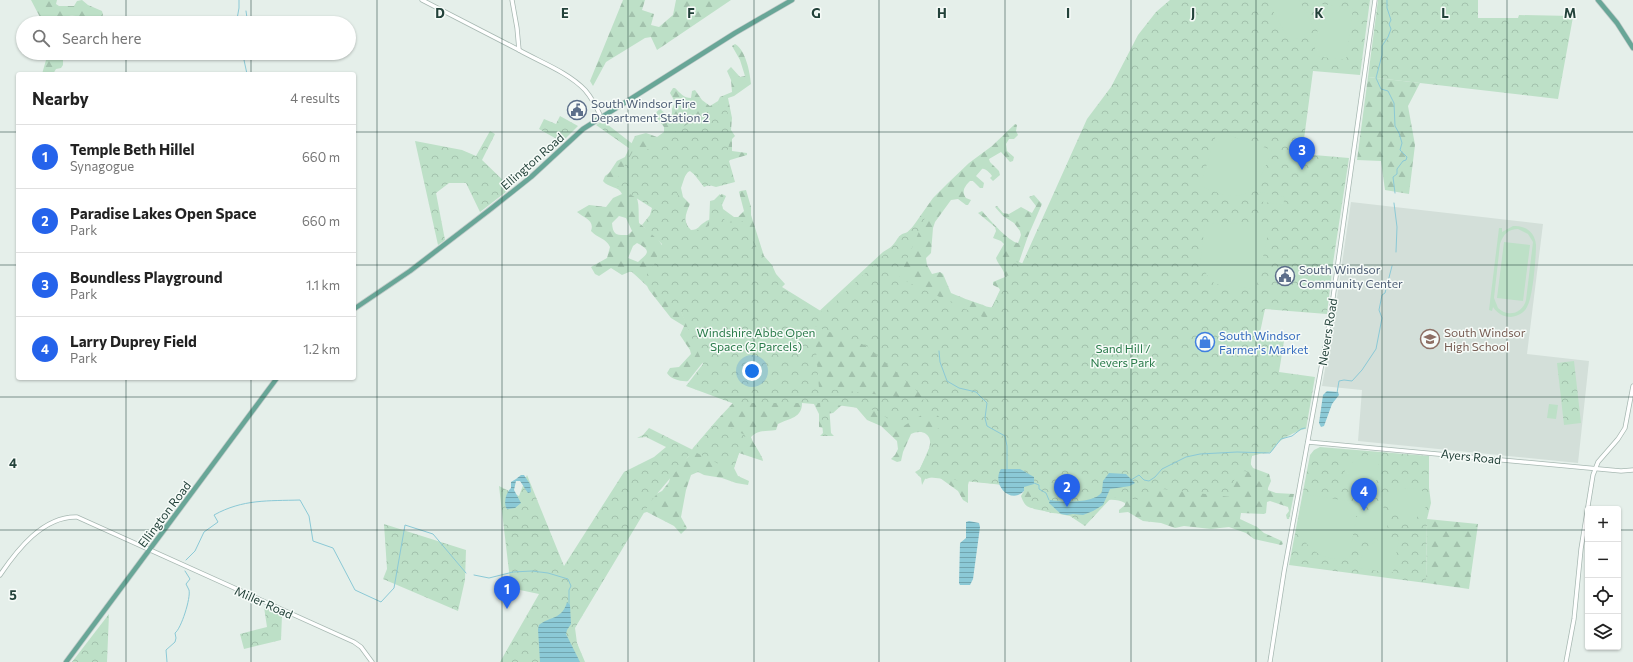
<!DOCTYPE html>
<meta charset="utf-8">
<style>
body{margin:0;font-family:Commissioner,sans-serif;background:#f6f6f6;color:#222}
.controls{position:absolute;right:12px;bottom:12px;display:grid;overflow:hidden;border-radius:4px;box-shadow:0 1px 3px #0004}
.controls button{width:36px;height:36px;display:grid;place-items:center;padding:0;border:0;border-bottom:1px solid #e0e0e0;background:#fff;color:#222;font:20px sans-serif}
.you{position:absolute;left:752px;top:371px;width:14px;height:14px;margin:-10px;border:3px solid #fff;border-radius:50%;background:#1a73e8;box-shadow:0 0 0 6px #1a73e833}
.badge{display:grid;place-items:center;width:26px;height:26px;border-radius:50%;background:#2563eb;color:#fff;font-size:13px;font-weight:700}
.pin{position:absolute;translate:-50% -33px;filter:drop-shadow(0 1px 2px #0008)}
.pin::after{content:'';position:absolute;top:21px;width:14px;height:12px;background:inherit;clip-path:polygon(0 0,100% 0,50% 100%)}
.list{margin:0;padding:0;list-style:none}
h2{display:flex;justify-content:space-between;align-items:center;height:52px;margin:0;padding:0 16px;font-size:17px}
h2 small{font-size:13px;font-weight:400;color:#767676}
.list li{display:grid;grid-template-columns:26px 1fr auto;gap:12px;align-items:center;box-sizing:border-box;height:64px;padding:0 16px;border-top:1px solid #e0e0e0}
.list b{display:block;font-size:15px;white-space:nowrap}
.list p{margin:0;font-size:13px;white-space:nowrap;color:#767676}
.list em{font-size:13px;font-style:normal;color:#767676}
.icon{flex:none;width:22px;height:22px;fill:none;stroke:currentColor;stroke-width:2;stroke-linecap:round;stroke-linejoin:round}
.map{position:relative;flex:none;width:1633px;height:662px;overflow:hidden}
.search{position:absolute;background:#fff;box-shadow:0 1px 3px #0004;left:16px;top:16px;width:340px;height:44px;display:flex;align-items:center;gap:10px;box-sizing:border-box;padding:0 14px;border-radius:22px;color:#767676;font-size:15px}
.panel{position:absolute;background:#fff;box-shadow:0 1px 3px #0004;left:16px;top:72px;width:340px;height:308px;border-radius:4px}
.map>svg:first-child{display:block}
.built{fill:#d3dfd9}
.forest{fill:url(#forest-firs);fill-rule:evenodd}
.park{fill:url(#park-crowns);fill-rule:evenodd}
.pitch{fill:#bde0c7;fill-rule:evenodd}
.water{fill:url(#water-rules)}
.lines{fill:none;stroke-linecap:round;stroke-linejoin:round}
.stream{stroke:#8bc9d6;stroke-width:1}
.minor-casing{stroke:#a7b8b2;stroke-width:5}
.major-casing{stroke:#c1cac8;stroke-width:6}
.minor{stroke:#fff;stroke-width:3.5}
.major{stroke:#68a697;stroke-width:4.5}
.grid{fill:none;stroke:#23423a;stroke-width:1;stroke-opacity:0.55}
.labels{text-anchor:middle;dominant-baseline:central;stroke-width:3;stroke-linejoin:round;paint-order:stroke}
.service-label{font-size:12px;fill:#4e5e75;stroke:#f6fbf8;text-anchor:start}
.street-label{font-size:12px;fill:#23423a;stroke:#f6fbf8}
.park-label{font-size:12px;fill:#2b7b4b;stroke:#f6fbf8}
.education-label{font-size:12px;fill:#785e54;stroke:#f6fbf8;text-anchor:start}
.shop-label{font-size:12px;fill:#366cbe;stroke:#f6fbf8;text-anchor:start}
.grid-label{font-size:13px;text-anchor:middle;font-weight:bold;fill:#23423a;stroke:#f6fbf8;stroke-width:3;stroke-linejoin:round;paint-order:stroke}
</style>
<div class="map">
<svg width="1633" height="662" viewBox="0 0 1633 662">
<defs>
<pattern id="forest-firs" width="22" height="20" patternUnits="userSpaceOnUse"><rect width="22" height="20" fill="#bde0c7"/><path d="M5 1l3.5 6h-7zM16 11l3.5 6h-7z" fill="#a2c1ac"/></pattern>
<pattern id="park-crowns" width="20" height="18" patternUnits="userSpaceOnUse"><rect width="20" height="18" fill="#bde0c7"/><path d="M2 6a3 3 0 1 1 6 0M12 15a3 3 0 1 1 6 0" fill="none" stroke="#a2c1ac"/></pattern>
<pattern id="water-rules" width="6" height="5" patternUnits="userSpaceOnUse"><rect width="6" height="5" fill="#8bc9d6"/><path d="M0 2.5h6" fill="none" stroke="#71a5af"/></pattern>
</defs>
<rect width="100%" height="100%" fill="#e5efea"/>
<path class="built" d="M1351,202L1543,224L1527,354L1589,361L1578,463L1358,441L1362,390L1322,386L1333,325Z"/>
<g class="forest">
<path d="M31,0H57L56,4L59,6H74L77,1L82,0L88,5L102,11L103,15L100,21C90,19 80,15 69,16L66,23H43Z"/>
<path d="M623,0H645L642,10L654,14L651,25L659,27L673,15L676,0H731L657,50L651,37L645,38L606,62L593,86L590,81Z"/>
<path d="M735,44C746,50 750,73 751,84L734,96L728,98L732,118L731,130L735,136L732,139V151L747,153V155L730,160L710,186L707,185L690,171L686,173L681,188L683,197L690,204C686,213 682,222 691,230C699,230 699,225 705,222C707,220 709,220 711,219L719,196L722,194L726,196L722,205L723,209L734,217H738L744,211L739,192L740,191L746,190L751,207V215L764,256L772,265L776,274L698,241L659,208L636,196C640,204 638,214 639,223L656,236L663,247L678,305L704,361L688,381C682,382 670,379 667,373L670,368L679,367L691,354L690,350L680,335L684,326L671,318L649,290L647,286L632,272H629L622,275L611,268L599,276L595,274L591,267L607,258L610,247C606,238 597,238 591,231C595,220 584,218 577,212L589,205L606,207L613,198L622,194C619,186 608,188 603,181L605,176L609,173L617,161L625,157L635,136L646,133L657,137L664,132V127L654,114L660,109L667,115L672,114V109L675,102L670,93L673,88H675C680,93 684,98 691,98L692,91L695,90L702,100L710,106L718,101L720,97L732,92L731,80L727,71L731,67L740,77L745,76L740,60L732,46ZM619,216L626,218L632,231L628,235C617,235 613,236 612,223ZM637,243C652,251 648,253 638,262L628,258L633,246Z"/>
<path d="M48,53H63V65L61,68L56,69L53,74H42Z"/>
<path d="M1368,77L1420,83L1408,106L1415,145L1409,194L1385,190L1381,161L1357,160Z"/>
<path d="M1015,124L1017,125L1016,131L1018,135L1014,139H1009L1006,144L1007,151L1014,157L1013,161L1010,162L1001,152L989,159L990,162L999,171L1000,175L993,181L990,178L992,176C990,173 985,168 982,169L976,176L984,183L983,188H980L973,181H970C965,186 961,191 966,198L971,200L968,205H966L958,199L951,200L935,222L933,228L931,253L926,258L927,265L932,274L940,272L943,274L951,293C963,298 968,300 980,304C985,305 987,308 992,307L1000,290L999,288L993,285V282L1005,277C1004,268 998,265 996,258L1004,244L1001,241L993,238L996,231L995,227L978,213L982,211C989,219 1009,242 1018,243L1021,235L1020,231L1014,223L1003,216L995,207L997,206L1003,213L1009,214L1021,207L1032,213L1036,206L1029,197L1034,195L1042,204L1028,236L1019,262L1024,264L1263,453L1252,456L1250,463L1253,468L1269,474L1271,481L1268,488V490L1276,493L1294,494L1289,519H1287L1286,515L1289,511L1288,507L1270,501L1267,502L1266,513L1264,514L1241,513L1240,519L1257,527L1264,533L1282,541L1283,544L1281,545L1254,539L1246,533L1229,527L1211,529L1184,526L1175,528L1161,523L1143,521L1128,512L1119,513V510L1125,505V503C1106,492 1076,512 1057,513C1051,514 1044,510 1038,509C1028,508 1025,507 1021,496L1024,491V487L969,481L968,485V503L963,500L958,491L940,478L935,476L926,479L918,475C920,463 938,443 926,434C922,431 915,432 911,434L903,452L901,461L897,462L891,459L895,455L898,449L897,441L881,426L867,420L855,406L843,404L833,413L826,414L823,428L819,427V414L814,404L802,403C802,418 790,418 778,424L776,430C766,432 759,429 751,437C753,444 763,456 763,461L739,453L734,468L738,476L749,481L748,485L736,483L722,478L704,475L698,472L691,475L686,490L681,517L687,528L681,534L674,526L647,512L636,515L656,494L662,491L669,482L671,474L681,463L688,457L693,448L717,420L815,315L883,252C886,250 890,248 892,246C899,239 897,234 909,232L933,198L947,184L969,163L992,146Z"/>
<path d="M1427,519L1478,524L1469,589L1426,583Z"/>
</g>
<g class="park">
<path d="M1170,0H1370L1360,75L1313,71L1302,154L1349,158L1333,263L1327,314L1265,309L1259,337L1284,341L1279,372L1315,377L1306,429C1300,429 1281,439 1277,444C1274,448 1274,451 1268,453C1263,454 1257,453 1252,452L1250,472L1236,470L1231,497L1154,488L1144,500L1112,497L1085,526L1070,516L1034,509L1030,505L1032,488L926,477L922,485L921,478L915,472L920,469L942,419L930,410L902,427L874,410L829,404L831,433L834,436H820L823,433L820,403H732L686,386L703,364L681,312L643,279L654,265L662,244L642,225L650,215L652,208L614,184L633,151L596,125L603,121L643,152L723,102L730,118V140L727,154L735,182L716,187L709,185L704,187L690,169L676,189L689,233L709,226L710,201L714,200L720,194L725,223L746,221C751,247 768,265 785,284L782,287L824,313L927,213L899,278L987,319L1014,261L1022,264L1087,119L1111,87L1138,35L1156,12ZM814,326L867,346L927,400L819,388Z"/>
<path d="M1378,0H1478V18H1518L1519,15L1572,16L1573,17L1558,99L1368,77Z"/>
<path d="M560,116L578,126L562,142L539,129L544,119L556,124Z"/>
<path d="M490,131L495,134L482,160L511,188L480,212L466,183H449L436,193L445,240L438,245L415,141L462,150L476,156Z"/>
<path d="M1574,361L1581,423L1564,425L1557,363Z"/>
<path d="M717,421L745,435L733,471L693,451L651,501L575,628L577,643L585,662H500L539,594L506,587L510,580L499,486L519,496L527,475L564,566L624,472L654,457L666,447L646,437L637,438L643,435L649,428L693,450Z"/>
<path d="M1320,447L1429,456V488L1431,503L1427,519L1426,583L1289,565L1310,455L1314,450Z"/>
<path d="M384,524L466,550L465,580L458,611L383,579L387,569Z"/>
<path d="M264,607L282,615L281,640L244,649L240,634L267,627Z"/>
<path d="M109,614L107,662H72Z"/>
</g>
<g class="pitch">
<path d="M1267,0H1299L1315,29L1290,42Z"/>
<path d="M1321,4L1353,8L1346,60L1314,56Z"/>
<path d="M1222,133L1272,150C1266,166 1255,198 1233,196C1224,196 1209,189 1200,186L1216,135Z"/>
<path d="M1260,192L1285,197L1283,205L1258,201Z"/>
<path d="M1205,223L1261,224L1268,234L1256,289L1215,284L1209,278L1200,264Z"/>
<path d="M1513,226C1525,225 1535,232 1536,245C1536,257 1533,298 1527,307C1524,313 1518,316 1511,317C1503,317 1497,313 1493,307L1492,311L1489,310L1499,228H1502V232ZM1518,229L1528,234L1533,242L1526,300C1523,313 1508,318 1498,308L1494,298L1500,244C1503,234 1509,229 1518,229Z"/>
<path d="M1504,242L1530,245L1523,301L1497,298Z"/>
<path d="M1549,404L1558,405L1556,419L1547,418Z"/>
<path d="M1369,455L1380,456L1375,489L1372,491L1340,486C1342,469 1352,458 1369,455Z"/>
<path d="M1403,488L1418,489L1428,494L1430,502L1411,524H1408L1385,499L1393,493Z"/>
<path d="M1304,494L1354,502L1357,506L1356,518L1358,515L1381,505L1384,508L1389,536C1375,543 1363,535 1355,524L1349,558C1330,562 1314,555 1303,539C1301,536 1299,532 1298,528C1297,518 1302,504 1304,494Z"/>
<path d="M1386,538L1399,539L1393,572L1390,573L1359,568C1360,552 1371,542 1386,538Z"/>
</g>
<g class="water">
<path d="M1327,391L1338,392L1339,395L1332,404L1324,426L1321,427L1319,423L1323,395Z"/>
<path d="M1001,469H1020L1034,477V484L1024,487V491C1011,505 991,485 1001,469Z"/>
<path d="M1109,473L1126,474L1135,483L1130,486L1110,489L1103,505L1093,511L1083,515L1073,514L1067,515L1061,514L1049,503L1050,500C1062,502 1094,504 1102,492L1103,481Z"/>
<path d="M521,475H524L530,484L531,492L528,493L520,481H516L514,490L521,503L515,508L507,509C503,503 506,493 511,488V482L516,479Z"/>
<path d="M969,521L979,523L980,527L973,579L970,585H960L959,583L960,543L966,538V522Z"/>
<path d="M567,602L570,605L571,624L567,630L566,634L580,662H540L538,629L539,625C550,616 562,620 567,602Z"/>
</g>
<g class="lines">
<g class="stream">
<path d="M239,0V8L237,19L241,23"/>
<path d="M1387,0V8L1391,20L1389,24L1391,29L1388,37L1382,46V55L1376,78L1381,89L1388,91L1394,103L1395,126L1399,133L1402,143L1400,150L1407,157L1406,160L1403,161L1397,169V174L1393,177L1395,193"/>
<path d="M246,11L247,18L252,23"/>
<path d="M247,74L244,60L249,56V53"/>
<path d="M1394,203L1397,227L1396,252"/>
<path d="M939,351L940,362L947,381L959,388L976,392L987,403L985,418L987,426L1005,436L1007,446V470"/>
<path d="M1337,393L1339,381L1344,380L1352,381L1362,370L1376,349L1382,318L1379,310L1382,295L1385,293L1392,266"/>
<path d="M1131,480L1139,475L1144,480L1149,481L1155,477L1162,469L1186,457L1200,454L1237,452L1270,453L1281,439L1292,436L1301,429L1305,428"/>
<path d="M1034,483L1039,485V489L1046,493L1049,500"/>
<path d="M186,560L195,551L204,532L218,522L214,515C243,499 268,501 300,500L309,516L313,541L333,548L355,590L381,602L394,588L405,525L433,534L466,573"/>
<path d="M474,575L489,578L513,572L532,571L548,573L568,579L571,586L569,590V605"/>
<path d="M167,662L166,650L175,642L176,638L175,633C181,629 191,598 189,590C188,588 187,586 186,584L190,579L185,571"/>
</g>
<g class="minor-casing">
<g id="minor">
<path d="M422,0L519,50"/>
<path d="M512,0L517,28L519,50C540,62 568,72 585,90C592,98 597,108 601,117"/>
<path d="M1308,442L1621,471L1633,470"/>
<path d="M0,575C17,550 43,516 77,517L354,642L361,647L372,662"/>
<path d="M1270,662L1284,572L1330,319L1375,0"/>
<path d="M1566,662L1574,619L1581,549L1593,475L1598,462L1618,439L1625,428L1633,386"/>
</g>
</g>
<g class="major-casing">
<g id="major">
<path d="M1598,0L1617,23L1633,48"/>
<path d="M354,309L410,271L492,208L531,177L583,129L735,33L792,0"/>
<path d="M66,662L277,378"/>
</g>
</g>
<use href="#minor" class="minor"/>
<use href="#major" class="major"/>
</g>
<path class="grid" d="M126,0V23M251,0V23M377,0V662M502,0V662M628,0V662M754,0V662M879,0V662M1005,0V662M1131,0V662M1256,0V662M1382,0V662M1507,0V662M126,53V74M251,53V74M0,132H18M354,132H1633M0,265H18M354,265H1633M126,378V662M251,378V662M0,397H1633M0,530H1588M1618,530H1633"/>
<defs>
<g id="civic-ring" transform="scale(1)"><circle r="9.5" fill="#f6fbf8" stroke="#5c6f8a" stroke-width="1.5"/><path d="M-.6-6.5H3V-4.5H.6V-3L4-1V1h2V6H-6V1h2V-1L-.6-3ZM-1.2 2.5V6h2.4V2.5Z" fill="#5c6f8a"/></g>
<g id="school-ring" transform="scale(1)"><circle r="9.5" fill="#f6fbf8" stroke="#8d6e63" stroke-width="1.5"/><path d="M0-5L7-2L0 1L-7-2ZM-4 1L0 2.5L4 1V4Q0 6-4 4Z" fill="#8d6e63"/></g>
<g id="shop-ring" transform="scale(1)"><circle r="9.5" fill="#f6fbf8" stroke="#3f7fe0" stroke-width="1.5"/><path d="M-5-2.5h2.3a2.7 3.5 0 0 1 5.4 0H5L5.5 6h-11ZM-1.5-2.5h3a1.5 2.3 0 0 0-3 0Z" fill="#3f7fe0"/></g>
</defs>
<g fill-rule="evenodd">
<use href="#civic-ring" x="577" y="110"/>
<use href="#civic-ring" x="1285" y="276"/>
<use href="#school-ring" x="1430" y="339"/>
<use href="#shop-ring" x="1205" y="342"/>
</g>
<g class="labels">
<g class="service-label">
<text x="591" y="103">South Windsor Fire<tspan x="591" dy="14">Department Station 2</tspan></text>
<text x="1299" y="269">South Windsor<tspan x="1299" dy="14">Community Center</tspan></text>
</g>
<g class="street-label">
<text transform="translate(532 161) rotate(-41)">Ellington Road</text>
<text transform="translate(1327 332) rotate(-81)">Nevers Road</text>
<text transform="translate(1471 456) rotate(6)">Ayers Road</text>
<text transform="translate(164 514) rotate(-53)">Ellington Road</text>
<text transform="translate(264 602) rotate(24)">Miller Road</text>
</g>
<g class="park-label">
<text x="756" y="332">Windshire Abbe Open<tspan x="756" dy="14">Space (2 Parcels)</tspan></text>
<text x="1123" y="348">Sand Hill /<tspan x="1123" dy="14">Nevers Park</tspan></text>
</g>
<g class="education-label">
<text x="1444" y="332">South Windsor<tspan x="1444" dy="14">High School</tspan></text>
</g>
<g class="shop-label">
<text x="1219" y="335">South Windsor<tspan x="1219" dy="14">Farmer's Market</tspan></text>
</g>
</g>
<g class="grid-label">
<text x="440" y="18">D</text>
<text x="565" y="18">E</text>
<text x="691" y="18">F</text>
<text x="816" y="18">G</text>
<text x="942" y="18">H</text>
<text x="1068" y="18">I</text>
<text x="1193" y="18">J</text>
<text x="1319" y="18">K</text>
<text x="1445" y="18">L</text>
<text x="1570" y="18">M</text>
<text x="13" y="468">4</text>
<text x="13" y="600">5</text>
</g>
</svg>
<div class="controls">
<button>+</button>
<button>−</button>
<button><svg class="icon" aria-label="locate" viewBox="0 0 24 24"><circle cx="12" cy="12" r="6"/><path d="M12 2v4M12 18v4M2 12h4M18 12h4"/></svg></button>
<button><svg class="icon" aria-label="layers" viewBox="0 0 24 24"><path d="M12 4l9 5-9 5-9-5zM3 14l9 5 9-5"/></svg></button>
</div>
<div class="you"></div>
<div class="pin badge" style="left:507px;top:609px">1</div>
<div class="pin badge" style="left:1067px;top:507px">2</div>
<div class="pin badge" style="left:1302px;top:170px">3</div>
<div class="pin badge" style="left:1364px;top:511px">4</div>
<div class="search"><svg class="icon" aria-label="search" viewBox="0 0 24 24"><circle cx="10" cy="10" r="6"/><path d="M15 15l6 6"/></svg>Search here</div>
<section class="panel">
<h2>Nearby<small>4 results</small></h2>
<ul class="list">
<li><span class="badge">1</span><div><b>Temple Beth Hillel</b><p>Synagogue</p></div><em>660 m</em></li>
<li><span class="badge">2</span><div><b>Paradise Lakes Open Space</b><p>Park</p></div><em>660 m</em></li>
<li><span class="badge">3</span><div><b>Boundless Playground</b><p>Park</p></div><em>1.1 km</em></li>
<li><span class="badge">4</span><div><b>Larry Duprey Field</b><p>Park</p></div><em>1.2 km</em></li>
</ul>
</section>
</div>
